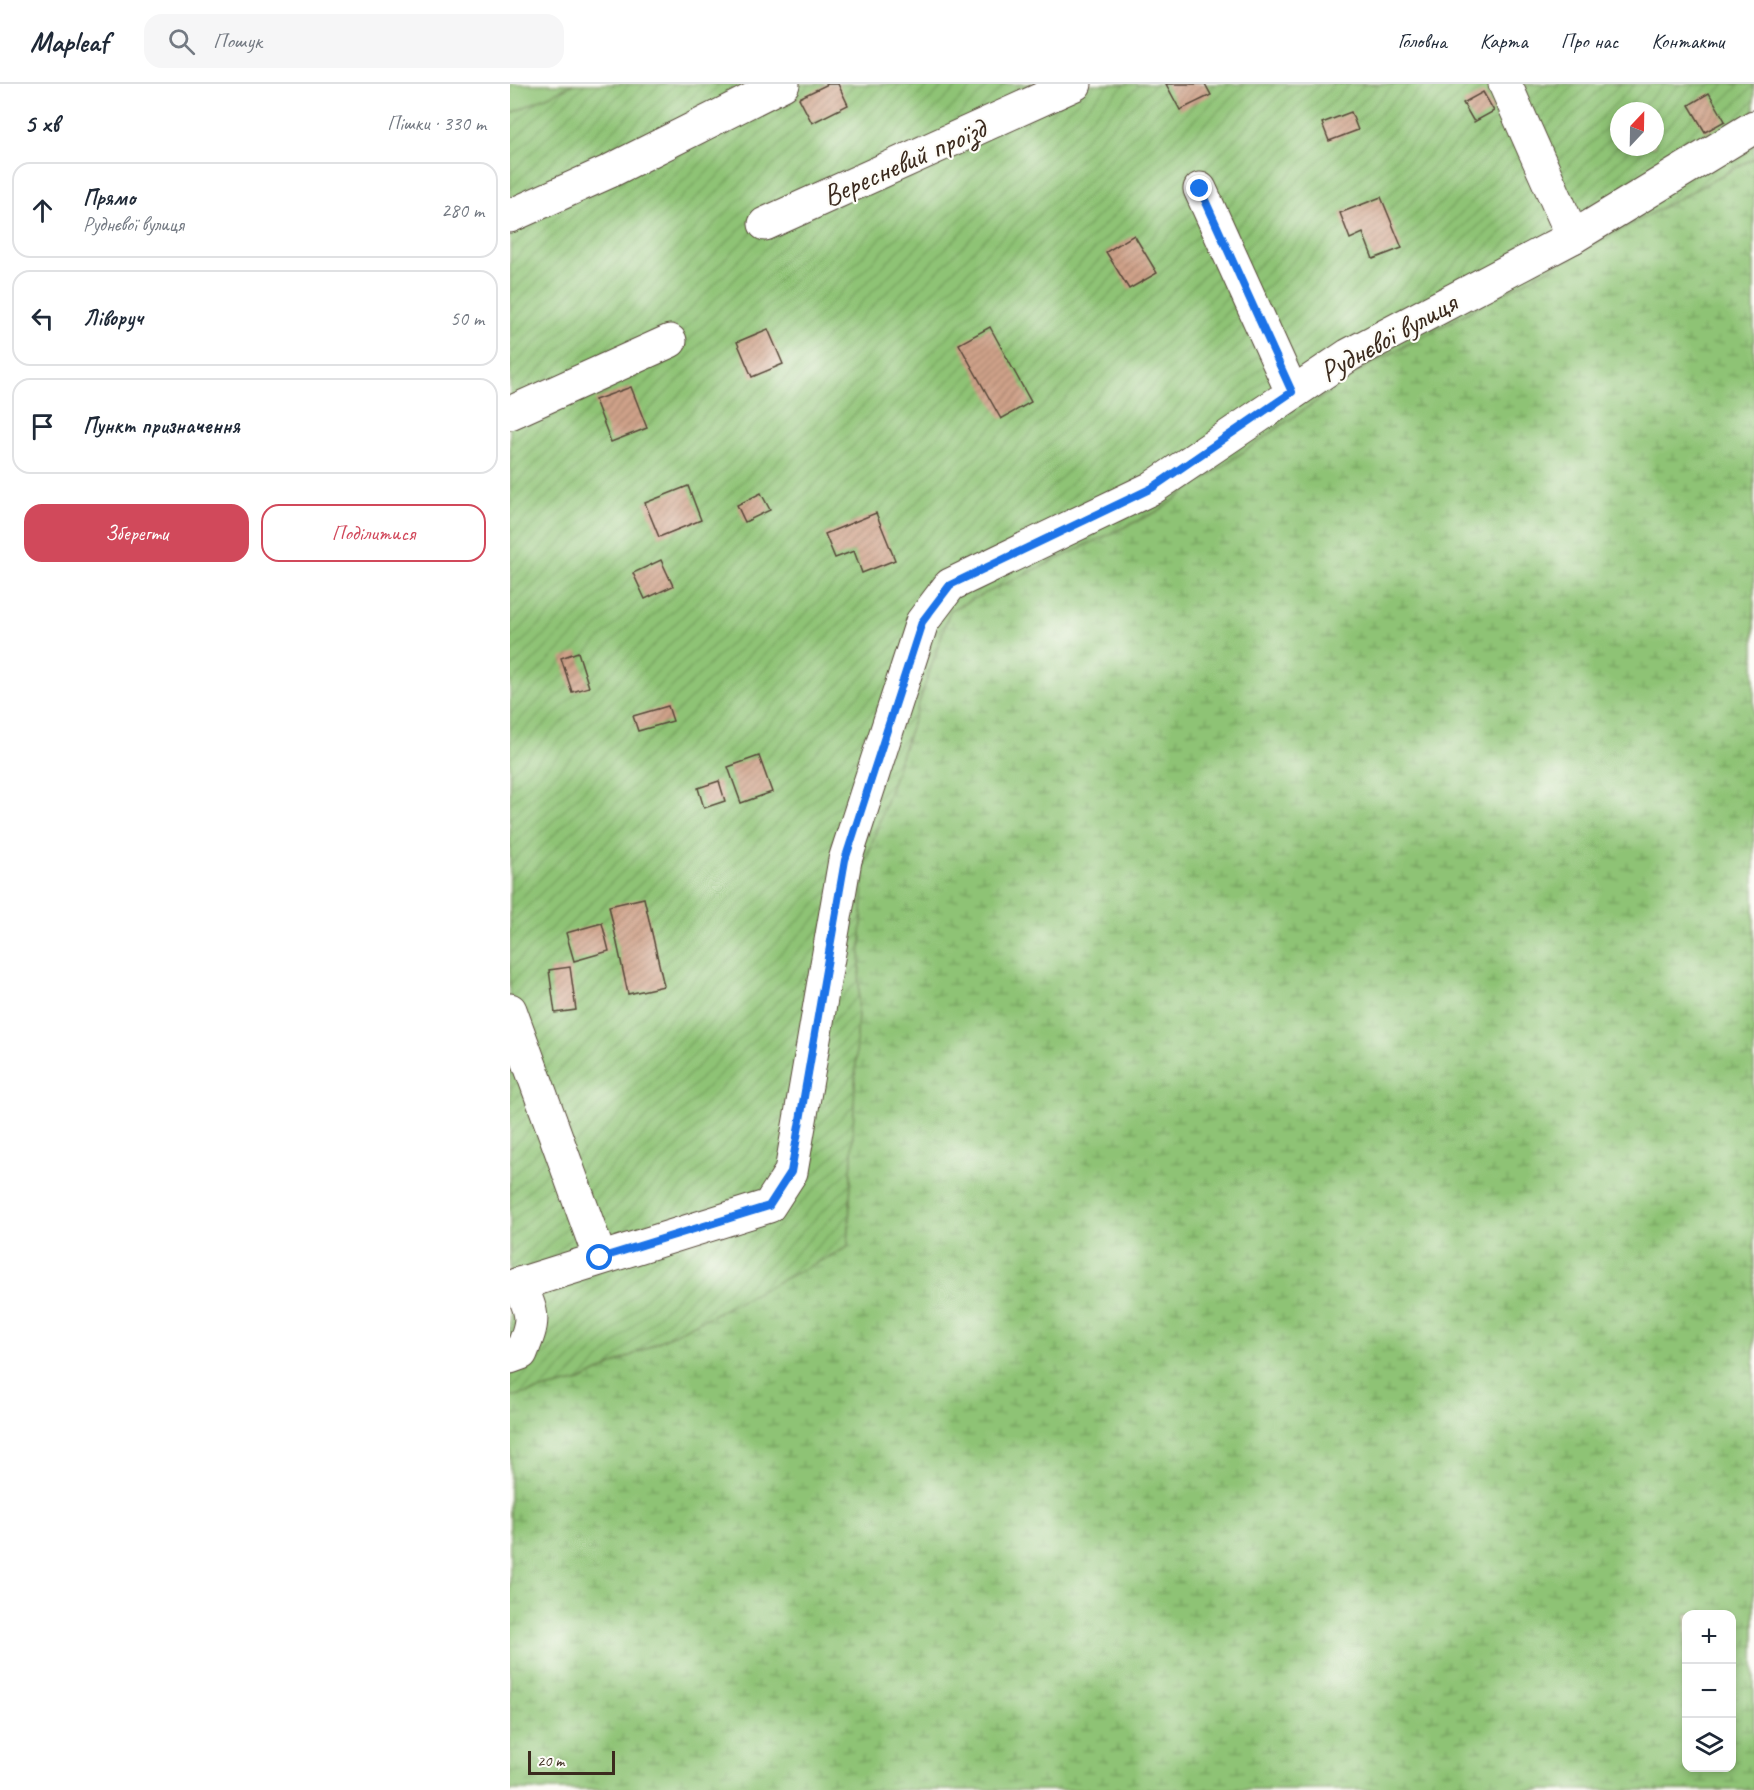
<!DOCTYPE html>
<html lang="uk">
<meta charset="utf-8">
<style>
body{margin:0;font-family:Caveat,sans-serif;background:#f6f6f7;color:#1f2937}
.controls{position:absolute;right:18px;bottom:18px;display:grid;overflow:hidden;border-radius:12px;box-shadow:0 3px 9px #0003}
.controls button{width:54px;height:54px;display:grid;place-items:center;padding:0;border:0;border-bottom:2px solid #e0e1e3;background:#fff;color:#1f2937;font:30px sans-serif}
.compass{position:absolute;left:1100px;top:18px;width:54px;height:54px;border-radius:50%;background:#fff;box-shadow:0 3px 9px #0003;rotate:22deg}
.scale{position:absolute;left:18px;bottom:15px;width:87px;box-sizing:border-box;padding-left:6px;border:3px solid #3b2a1e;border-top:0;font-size:16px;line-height:21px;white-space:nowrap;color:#3b2a1e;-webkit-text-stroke:4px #fdfcf7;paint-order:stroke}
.stop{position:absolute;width:18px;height:18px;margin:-14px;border:4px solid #1a73e8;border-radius:50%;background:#fff}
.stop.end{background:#1a73e8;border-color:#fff;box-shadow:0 2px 6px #0008}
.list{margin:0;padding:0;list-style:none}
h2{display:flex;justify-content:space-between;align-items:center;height:78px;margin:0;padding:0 24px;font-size:26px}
h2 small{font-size:20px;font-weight:400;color:#747a83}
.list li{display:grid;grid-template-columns:39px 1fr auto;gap:18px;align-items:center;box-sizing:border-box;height:96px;margin:0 12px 12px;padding:0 12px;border:2px solid #e0e1e3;border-radius:18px}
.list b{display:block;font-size:22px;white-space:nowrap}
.list p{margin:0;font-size:20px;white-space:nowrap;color:#747a83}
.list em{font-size:20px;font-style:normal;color:#747a83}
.actions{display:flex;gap:12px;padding:18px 24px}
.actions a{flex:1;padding:14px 0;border:2px solid #d1495b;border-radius:18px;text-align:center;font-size:21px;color:#d1495b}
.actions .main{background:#d1495b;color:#fff}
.icon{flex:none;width:33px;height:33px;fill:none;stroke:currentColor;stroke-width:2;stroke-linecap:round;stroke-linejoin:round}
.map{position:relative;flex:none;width:1244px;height:1706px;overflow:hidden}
header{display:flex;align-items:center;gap:36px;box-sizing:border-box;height:84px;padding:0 30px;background:#fff;border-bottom:2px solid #e0e1e3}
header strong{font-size:28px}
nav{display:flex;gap:33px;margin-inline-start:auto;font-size:21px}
.search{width:420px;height:54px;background:#f6f6f7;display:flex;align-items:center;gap:15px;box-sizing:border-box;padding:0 21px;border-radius:18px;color:#747a83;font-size:22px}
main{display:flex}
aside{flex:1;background:#fff}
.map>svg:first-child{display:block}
.grass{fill:#8ec375;stroke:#64764a;stroke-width:1.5}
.wetland{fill:url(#wetland-marsh);stroke:#64764a;stroke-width:1.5;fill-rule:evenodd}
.garden{fill:url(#garden-furrows);stroke:#64764a;stroke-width:1.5;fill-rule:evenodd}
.building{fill:url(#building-hatch)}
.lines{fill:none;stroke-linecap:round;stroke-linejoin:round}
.minor-casing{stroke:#564638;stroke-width:35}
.minor{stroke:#fff;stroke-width:33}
.route{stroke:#1a73e8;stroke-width:8}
.labels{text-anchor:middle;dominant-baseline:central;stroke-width:4.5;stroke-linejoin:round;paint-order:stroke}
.street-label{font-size:30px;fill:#3b2a1e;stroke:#fdfcf7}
</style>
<header>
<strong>Mapleaf</strong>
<div class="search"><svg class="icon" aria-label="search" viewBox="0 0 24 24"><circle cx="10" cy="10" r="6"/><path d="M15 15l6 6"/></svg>Пошук</div>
<nav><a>Головна</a><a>Карта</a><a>Про нас</a><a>Контакти</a></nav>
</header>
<main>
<aside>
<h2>5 хв<small>Пішки · 330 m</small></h2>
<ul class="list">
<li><svg class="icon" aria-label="ahead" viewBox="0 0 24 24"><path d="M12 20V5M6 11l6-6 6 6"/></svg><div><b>Прямо</b><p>Руднєвої вулиця</p></div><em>280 m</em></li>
<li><svg class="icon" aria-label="left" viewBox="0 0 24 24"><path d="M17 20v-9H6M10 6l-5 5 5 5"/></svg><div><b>Ліворуч</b></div><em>50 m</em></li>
<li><svg class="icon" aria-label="arrive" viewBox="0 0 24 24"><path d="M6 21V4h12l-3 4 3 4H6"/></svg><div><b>Пункт призначення</b></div></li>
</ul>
<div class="actions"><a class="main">Зберегти</a><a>Поділитися</a></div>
</aside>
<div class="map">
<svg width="1244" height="1706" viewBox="0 0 1244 1706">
<defs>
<pattern id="wetland-marsh" width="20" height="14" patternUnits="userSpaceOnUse" patternTransform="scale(1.5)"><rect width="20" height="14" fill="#8ec375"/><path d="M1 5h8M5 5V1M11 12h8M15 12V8" fill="none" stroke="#759f5f"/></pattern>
<pattern id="garden-furrows" width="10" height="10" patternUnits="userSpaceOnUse" patternTransform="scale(1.5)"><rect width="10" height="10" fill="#8ec375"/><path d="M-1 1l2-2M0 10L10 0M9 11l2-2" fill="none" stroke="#759f5f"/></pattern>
<pattern id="building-hatch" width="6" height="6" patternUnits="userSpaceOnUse" patternTransform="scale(1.5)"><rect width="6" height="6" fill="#cfa289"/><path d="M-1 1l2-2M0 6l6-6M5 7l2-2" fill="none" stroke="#a9846f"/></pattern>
</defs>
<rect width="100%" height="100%" fill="#fdfcf7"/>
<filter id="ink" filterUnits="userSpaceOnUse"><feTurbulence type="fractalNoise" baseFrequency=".0167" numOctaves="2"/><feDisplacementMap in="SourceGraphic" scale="12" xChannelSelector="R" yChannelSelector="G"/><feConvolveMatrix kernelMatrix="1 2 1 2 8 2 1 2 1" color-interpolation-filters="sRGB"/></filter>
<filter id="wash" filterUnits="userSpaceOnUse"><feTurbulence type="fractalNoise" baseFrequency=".008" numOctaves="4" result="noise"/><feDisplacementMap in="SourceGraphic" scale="24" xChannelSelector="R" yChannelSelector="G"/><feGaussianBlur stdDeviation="1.35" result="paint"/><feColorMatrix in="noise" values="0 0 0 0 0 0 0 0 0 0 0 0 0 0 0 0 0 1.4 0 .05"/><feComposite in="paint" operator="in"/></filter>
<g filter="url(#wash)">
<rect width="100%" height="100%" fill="#f1e8ce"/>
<path class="grass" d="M0,0H64L0,30Z"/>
<path class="wetland" d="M1244,74V1706H0V1313L70,1297L338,1163L354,783L440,526L648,427L854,284ZM1176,1530H1222V1684H1176Z"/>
<path class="garden" d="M64,0H1244V74L854,284L648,427L440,526L354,783L338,1163L70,1297L0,1313V30ZM1109,27H1145V63H1109Z"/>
<g id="blocks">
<g class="building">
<path d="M318,0H328L338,21L302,39L289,14Z"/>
<path d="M656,0H695L701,11L670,26Z"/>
<path d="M973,8L984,27L964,38L953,19Z"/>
<path d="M1199,9L1215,37L1195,48L1179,21Z"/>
<path d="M841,28L848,46L819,57L812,39Z"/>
<path d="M871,113L892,164L863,175L853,149L840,155L830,129Z"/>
<path d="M624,151L647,189L619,205L596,168Z"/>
<path d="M480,243L521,318L491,335L449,260Z"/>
<path d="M258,245L273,280L242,293L227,258Z"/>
<path d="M121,303L137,344L101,358L85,316Z"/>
<path d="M178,402L191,436L149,453L135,419Z"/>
<path d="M251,409L260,426L235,438L227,421Z"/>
<path d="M366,429L385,476L352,489L344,467L325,474L315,450Z"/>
<path d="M151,476L163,502L135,515L123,489Z"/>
<path d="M68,568L79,603L62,608L51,574Z"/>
<path d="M158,622L163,637L128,647L123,632Z"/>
<path d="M249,672L262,708L231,719L218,683Z"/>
<path d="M209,697L215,717L194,724L188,704Z"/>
<path d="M134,814L154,902L118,910L99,822Z"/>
<path d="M92,839L99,867L64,877L56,849Z"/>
<path d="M60,883L66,926L45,929L39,886Z"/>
</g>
</g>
</g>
<g filter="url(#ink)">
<use href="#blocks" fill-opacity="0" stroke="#564638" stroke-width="1.5"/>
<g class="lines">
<g class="minor-casing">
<g id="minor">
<path d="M995,0L1063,153"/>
<path d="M690,105L782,308"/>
<path d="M0,132L98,88L273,0"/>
<path d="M255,140L565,0"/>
<path d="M0,329L160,257"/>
<path d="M0,926L90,1174"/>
<path d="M0,1203L259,1122L281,1088L335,776L412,538L440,501L642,404L839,271L1063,153L1244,43"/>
<path d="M0,1273L11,1269C24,1237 25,1232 9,1200"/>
</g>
</g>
<use href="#minor" class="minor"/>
</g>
</g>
<g class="lines" filter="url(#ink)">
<path class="route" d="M90,1174L259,1122L281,1088L335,776L412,538L440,501L642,404L782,308L690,105"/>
</g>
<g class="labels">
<g class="street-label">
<text transform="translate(394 78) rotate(-24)">Вересневий проїзд</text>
<text transform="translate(878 253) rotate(-29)">Руднєвої вулиця</text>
</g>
</g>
</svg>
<div class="controls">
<button>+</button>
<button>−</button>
<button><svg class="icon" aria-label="layers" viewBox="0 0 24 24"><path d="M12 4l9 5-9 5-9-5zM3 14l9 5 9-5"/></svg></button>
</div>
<svg class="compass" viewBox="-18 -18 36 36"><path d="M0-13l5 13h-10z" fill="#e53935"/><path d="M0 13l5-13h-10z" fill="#747a83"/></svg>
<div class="scale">20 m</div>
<div class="stop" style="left:90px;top:1174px"></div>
<div class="stop end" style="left:690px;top:105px"></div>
</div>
</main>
